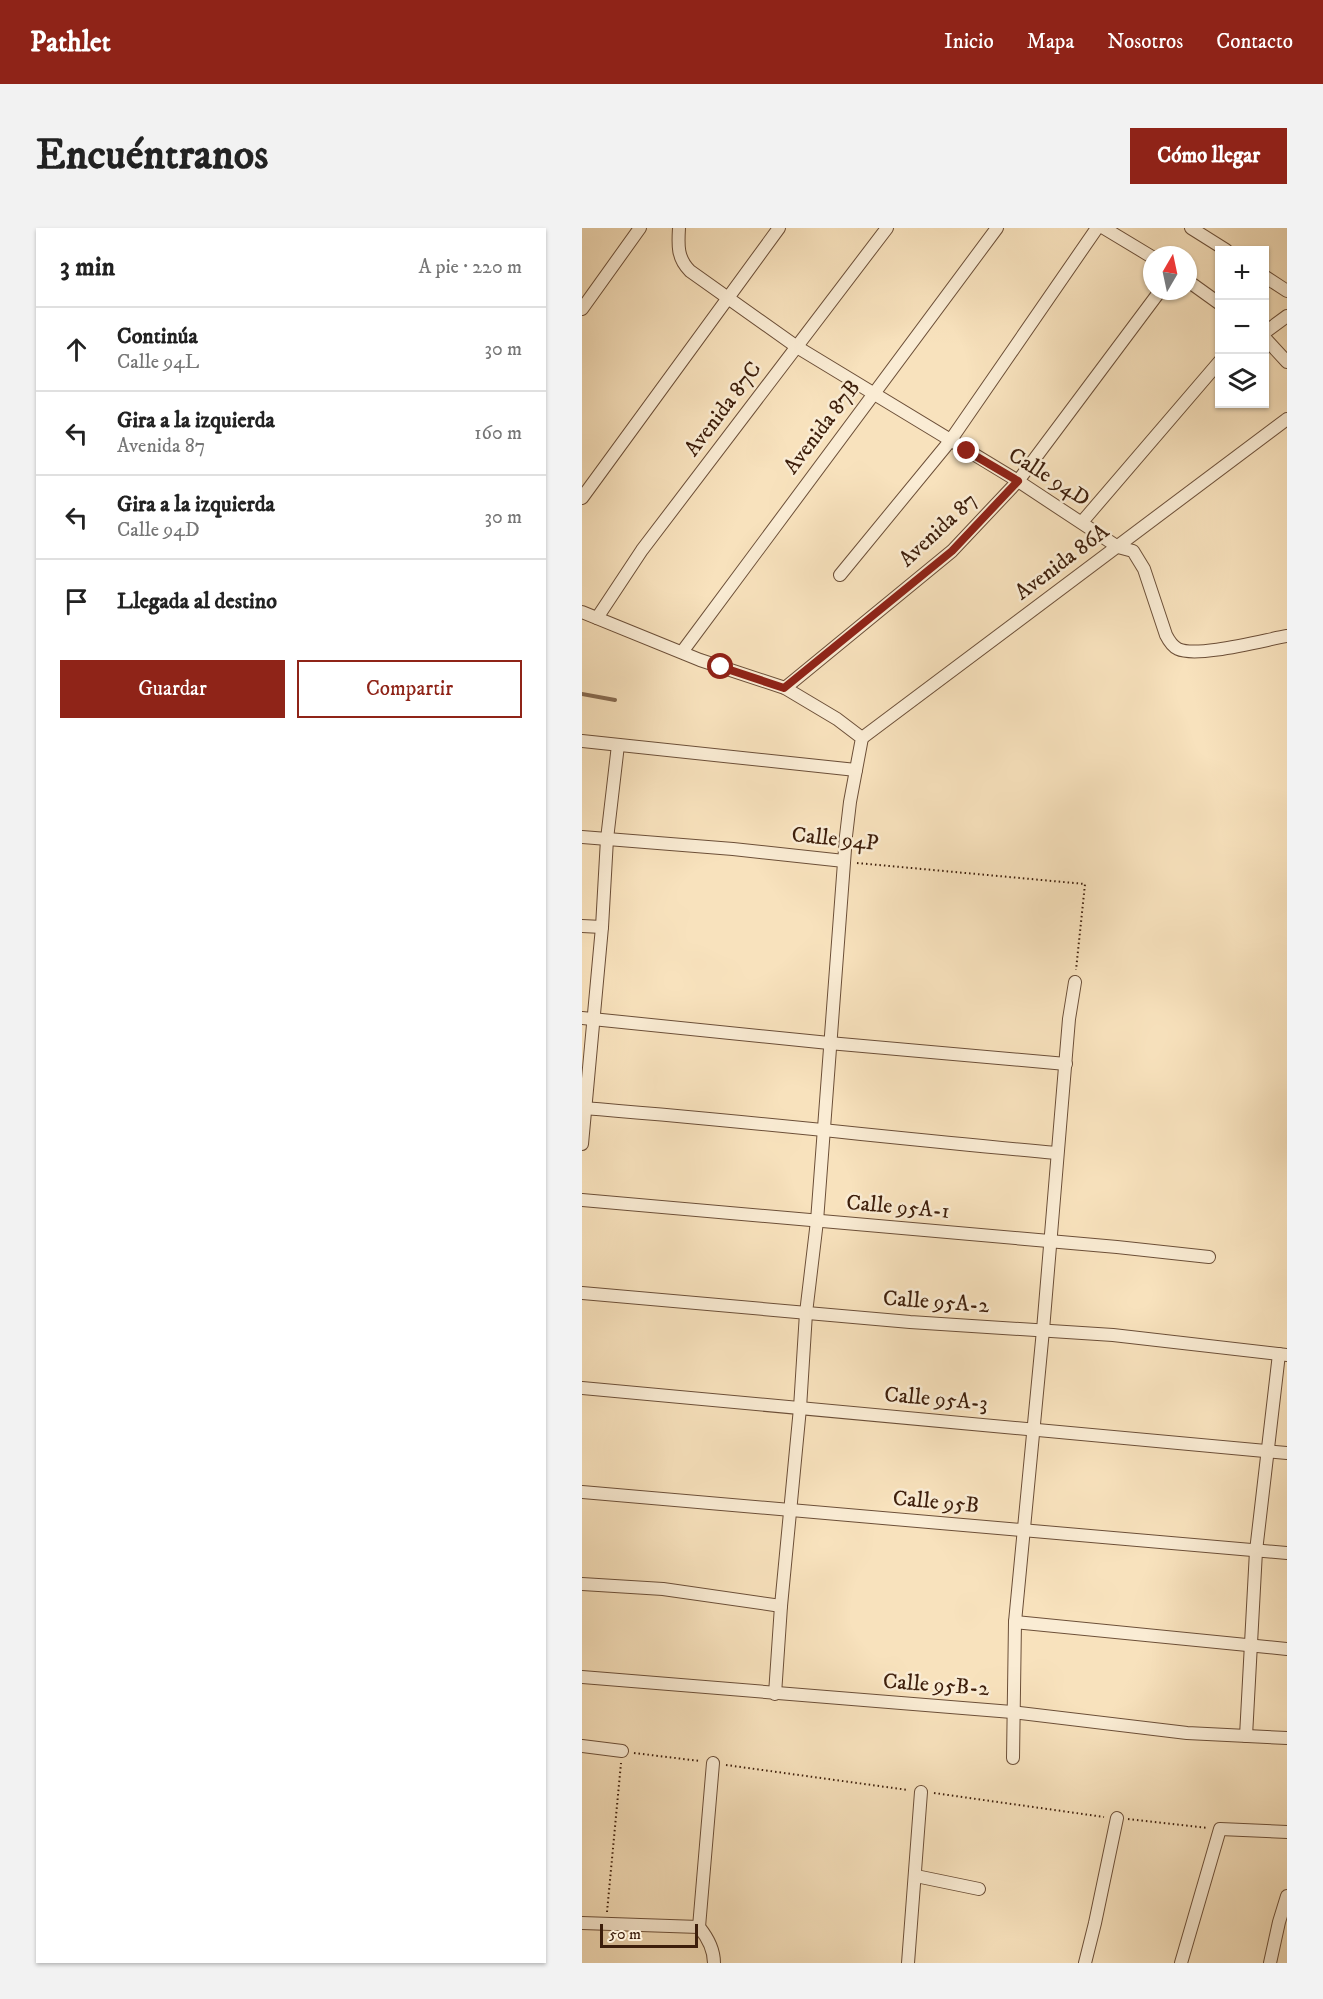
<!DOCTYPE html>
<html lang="es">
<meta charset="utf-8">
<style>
body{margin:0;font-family:"IM FELL DW Pica",serif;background:#f2f2f2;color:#222}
.controls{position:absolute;right:18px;top:18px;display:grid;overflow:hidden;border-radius:0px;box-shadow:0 2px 4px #0004}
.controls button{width:54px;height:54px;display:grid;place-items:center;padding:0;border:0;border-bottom:2px solid #e0e0e0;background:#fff;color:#222;font:30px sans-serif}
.compass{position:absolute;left:561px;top:18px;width:54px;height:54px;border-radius:50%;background:#fff;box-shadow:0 2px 4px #0004;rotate:9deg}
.scale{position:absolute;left:18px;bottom:15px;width:98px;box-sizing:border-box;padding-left:6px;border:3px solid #3d1e0b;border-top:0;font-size:16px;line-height:21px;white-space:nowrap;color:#3d1e0b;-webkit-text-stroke:4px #faecd4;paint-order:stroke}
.stop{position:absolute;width:18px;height:18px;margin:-14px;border:4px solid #8f2418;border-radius:50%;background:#fff}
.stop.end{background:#8f2418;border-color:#fff;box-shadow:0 2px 6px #0008}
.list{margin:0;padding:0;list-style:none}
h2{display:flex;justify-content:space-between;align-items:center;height:78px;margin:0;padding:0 24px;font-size:26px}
h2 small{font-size:20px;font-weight:400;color:#767676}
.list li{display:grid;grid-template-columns:39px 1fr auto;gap:18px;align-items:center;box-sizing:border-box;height:84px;padding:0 24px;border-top:2px solid #e0e0e0}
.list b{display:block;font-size:22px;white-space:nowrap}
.list p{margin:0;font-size:20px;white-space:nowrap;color:#767676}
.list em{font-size:20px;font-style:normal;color:#767676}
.actions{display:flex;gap:12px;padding:18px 24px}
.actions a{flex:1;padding:14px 0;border:2px solid #8f2418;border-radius:0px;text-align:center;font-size:21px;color:#8f2418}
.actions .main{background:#8f2418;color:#fff}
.icon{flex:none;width:33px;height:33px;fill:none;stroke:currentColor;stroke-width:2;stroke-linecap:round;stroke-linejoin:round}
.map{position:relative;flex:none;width:705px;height:1735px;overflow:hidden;border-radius:0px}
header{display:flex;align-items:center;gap:36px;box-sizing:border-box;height:84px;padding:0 30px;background:#8f2418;color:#fff}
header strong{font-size:28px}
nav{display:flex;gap:33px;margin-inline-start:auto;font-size:21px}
.intro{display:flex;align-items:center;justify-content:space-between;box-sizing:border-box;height:144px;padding:0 36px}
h1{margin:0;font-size:42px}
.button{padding:15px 27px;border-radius:0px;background:#8f2418;color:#fff;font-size:21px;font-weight:700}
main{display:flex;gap:36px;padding:0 36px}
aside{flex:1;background:#fff;border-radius:0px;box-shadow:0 2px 4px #0004}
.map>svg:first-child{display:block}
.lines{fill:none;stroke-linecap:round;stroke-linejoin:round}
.stream{stroke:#876b51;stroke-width:4}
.minor-casing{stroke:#6c4f38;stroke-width:14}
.path{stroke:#3d1e0b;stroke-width:2;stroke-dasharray:1.5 3;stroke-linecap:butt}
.minor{stroke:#faecd4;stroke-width:12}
.route{stroke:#8f2418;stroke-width:8}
.labels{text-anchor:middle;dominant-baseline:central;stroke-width:5;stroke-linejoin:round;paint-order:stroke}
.street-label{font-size:22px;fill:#3d1e0b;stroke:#faecd4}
</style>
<header>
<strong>Pathlet</strong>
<nav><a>Inicio</a><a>Mapa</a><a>Nosotros</a><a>Contacto</a></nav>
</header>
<div class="intro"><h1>Encuéntranos</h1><a class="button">Cómo llegar</a></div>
<main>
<aside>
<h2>3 min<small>A pie · 220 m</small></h2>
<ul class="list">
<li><svg class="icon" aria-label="ahead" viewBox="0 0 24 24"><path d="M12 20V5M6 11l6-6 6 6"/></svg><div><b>Continúa</b><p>Calle 94L</p></div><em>30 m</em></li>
<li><svg class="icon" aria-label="left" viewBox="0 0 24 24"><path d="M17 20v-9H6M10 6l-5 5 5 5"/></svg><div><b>Gira a la izquierda</b><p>Avenida 87</p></div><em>160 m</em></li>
<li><svg class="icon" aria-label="left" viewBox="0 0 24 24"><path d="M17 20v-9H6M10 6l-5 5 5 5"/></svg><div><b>Gira a la izquierda</b><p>Calle 94D</p></div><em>30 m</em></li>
<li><svg class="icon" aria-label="arrive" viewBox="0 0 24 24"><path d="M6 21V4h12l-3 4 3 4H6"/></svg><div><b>Llegada al destino</b></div></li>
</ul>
<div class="actions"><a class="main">Guardar</a><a>Compartir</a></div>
</aside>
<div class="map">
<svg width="705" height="1735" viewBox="0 0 705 1735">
<rect width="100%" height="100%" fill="#f8e2bd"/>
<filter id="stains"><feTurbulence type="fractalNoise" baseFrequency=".00333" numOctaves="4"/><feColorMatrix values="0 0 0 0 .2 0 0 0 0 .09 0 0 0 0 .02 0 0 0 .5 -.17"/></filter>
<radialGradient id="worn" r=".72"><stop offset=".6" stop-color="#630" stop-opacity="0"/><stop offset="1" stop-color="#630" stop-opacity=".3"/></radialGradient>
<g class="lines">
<path class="stream" d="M0,466L33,472"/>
<g class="minor-casing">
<g id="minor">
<path d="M97,0C96,17 95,30 108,43L215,119L436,253L536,319L551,323L562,341L584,407C587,413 590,418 596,421C615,430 682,412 705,408"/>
<path d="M522,0L570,29"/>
<path d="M609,0L644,22"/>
<path d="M682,48L705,63"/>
<path d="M606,53L638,76"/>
<path d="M0,81L58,0"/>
<path d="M682,105L705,88"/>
<path d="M682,109L705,134"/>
<path d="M0,270L197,0"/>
<path d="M500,294L638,133"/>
<path d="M258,347L368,213L515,0"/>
<path d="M0,384L118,432L203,460L255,491L280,510L268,574L264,608L235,993L224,1085L218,1180L199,1378L193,1466"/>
<path d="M15,390L60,322L305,0"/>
<path d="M100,424L415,0"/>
<path d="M203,460L370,323L436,253L578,63"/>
<path d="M280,510L705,191"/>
<path d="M0,513L274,542"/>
<path d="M0,609L151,621L262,633"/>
<path d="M0,698L20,699"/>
<path d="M0,790L247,815L484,836"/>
<path d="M0,880C159,892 317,911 475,925"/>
<path d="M0,916L20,699L25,611L36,517"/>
<path d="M0,972L535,1019L627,1029"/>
<path d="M0,1065L328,1094L531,1107L705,1127"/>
<path d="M0,1160L705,1225"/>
<path d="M0,1264L705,1325"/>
<path d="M0,1356L81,1361L199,1378"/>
<path d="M433,1394L705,1421"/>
<path d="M0,1449L430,1484L605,1505L705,1510"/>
<path d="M664,1508L674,1323L697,1126"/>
<path d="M0,1518L40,1523"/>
<path d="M431,1530L433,1394L461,1102L487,791L493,754"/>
<path d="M334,1648L397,1661"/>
<path d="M0,1695L117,1699"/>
<path d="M117,1699L131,1535"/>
<path d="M117,1699C126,1710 132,1721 132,1735"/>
<path d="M326,1735L339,1564"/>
<path d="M503,1735L513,1695L535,1590"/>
<path d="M599,1735L638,1601L705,1604"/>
<path d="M688,1735L697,1694L705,1668"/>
</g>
</g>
<g class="path">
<path d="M275,635L503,656L494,742"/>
<path d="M52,1525L118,1533"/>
<path d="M144,1537L326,1562"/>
<path d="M352,1565L522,1589"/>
<path d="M546,1591L626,1600"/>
<path d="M25,1684L39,1535"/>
</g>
<use href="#minor" class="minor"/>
</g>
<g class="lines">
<path class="route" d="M139,439L202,460L370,323L436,253L385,223"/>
</g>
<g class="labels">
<g class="street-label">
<text transform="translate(141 181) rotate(-53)">Avenida 87C</text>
<text transform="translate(240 199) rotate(-53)">Avenida 87B</text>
<text transform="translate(467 249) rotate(32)">Calle 94D</text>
<text transform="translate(356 302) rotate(-43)">Avenida 87</text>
<text transform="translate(480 334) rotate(-37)">Avenida 86A</text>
<text transform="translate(253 611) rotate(6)">Calle 94P</text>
<text transform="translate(316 979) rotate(5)">Calle 95A-1</text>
<text transform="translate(354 1074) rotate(4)">Calle 95A-2</text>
<text transform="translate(354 1171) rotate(5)">Calle 95A-3</text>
<text transform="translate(354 1274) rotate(5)">Calle 95B</text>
<text transform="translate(354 1457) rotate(4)">Calle 95B-2</text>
</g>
</g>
<rect width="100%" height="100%" filter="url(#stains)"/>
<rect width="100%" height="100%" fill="url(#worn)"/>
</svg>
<div class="controls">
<button>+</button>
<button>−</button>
<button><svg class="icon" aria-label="layers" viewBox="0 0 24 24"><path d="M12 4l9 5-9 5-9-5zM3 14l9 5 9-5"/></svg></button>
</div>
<svg class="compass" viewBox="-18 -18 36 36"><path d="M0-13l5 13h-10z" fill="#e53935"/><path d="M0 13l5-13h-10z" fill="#767676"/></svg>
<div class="scale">50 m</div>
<div class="stop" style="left:139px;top:439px"></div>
<div class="stop end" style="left:385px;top:223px"></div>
</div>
</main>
